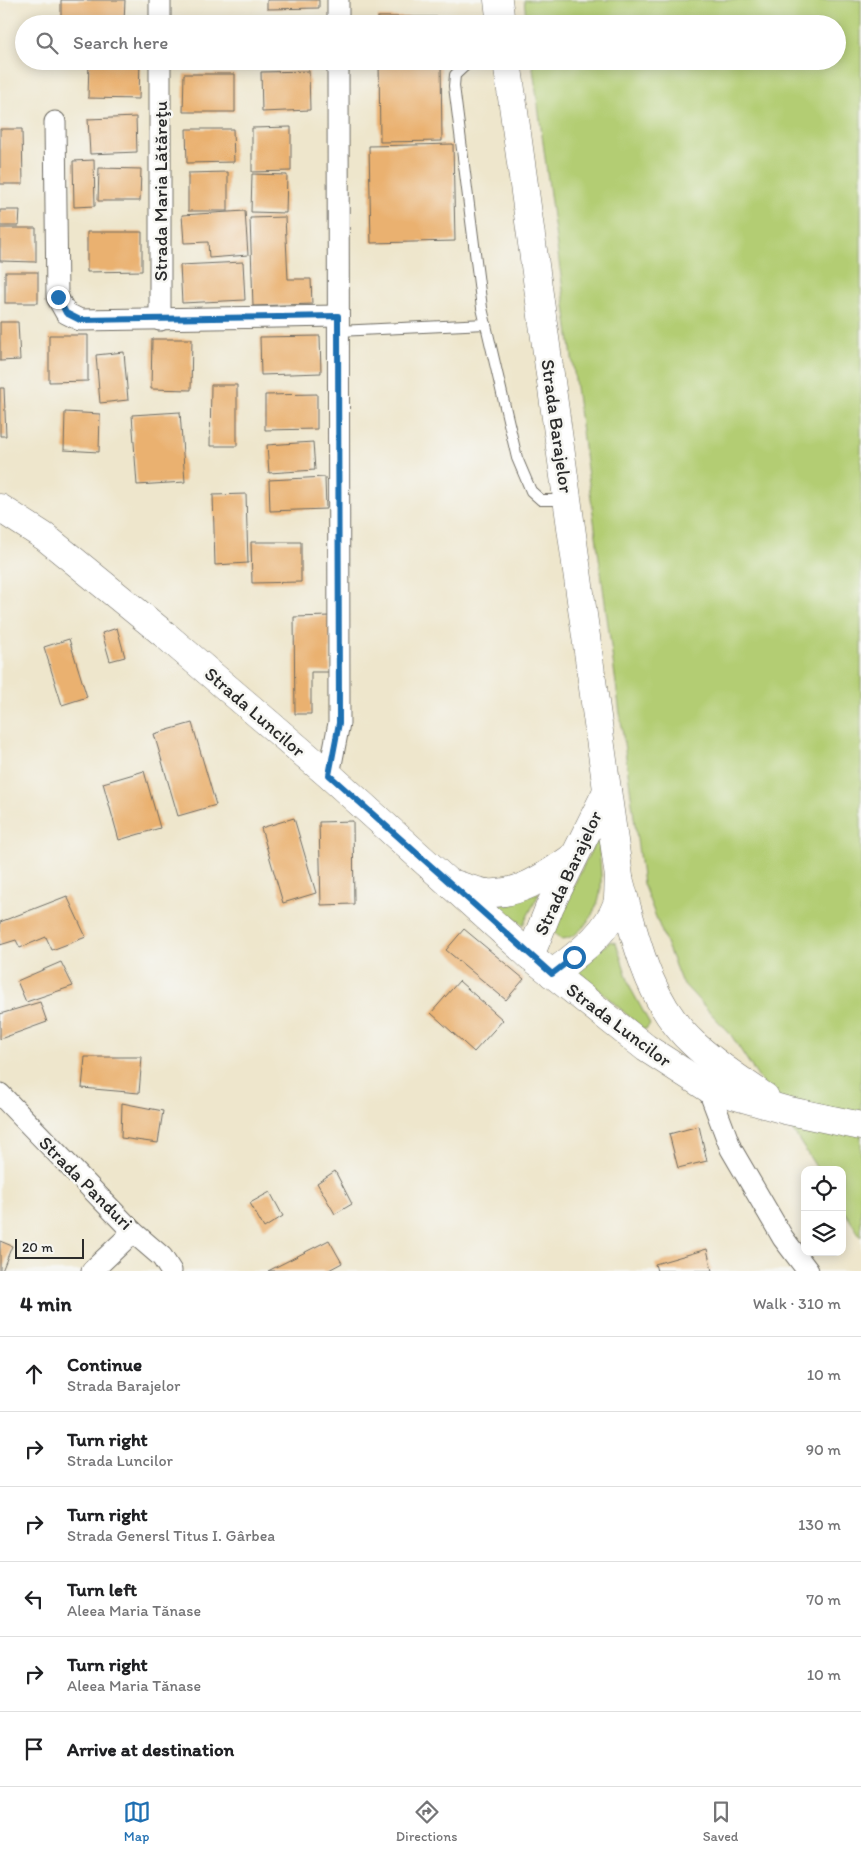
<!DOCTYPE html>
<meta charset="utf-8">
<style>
body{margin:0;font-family:Itim,sans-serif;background:#f6f6f6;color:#202124}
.controls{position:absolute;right:15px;bottom:15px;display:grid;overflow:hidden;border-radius:10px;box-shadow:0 2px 12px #0003}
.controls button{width:45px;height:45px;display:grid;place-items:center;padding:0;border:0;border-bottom:1px solid #e0e0e0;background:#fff;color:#202124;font:25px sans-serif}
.scale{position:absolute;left:15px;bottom:12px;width:69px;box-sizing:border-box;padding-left:5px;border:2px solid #2b2b2b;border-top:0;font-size:14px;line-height:18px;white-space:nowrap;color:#2b2b2b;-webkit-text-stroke:4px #f6f6f2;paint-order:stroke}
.stop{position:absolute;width:15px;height:15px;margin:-11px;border:4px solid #1f6fb2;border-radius:50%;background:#fff}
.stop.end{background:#1f6fb2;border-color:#fff;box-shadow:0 1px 5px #0008}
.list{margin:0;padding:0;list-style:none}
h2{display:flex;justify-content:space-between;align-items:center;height:65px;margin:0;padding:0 20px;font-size:21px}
h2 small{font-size:16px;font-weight:400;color:#757577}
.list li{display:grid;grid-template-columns:32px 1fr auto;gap:15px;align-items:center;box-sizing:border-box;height:75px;padding:0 20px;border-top:1px solid #e0e0e0}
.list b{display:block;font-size:19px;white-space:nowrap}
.list p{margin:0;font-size:16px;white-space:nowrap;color:#757577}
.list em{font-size:16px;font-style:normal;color:#757577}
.icon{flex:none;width:28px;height:28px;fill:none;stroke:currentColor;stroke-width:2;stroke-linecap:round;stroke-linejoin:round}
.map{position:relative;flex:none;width:861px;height:1271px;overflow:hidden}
.search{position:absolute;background:#fff;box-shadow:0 2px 12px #0003;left:15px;right:15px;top:15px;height:55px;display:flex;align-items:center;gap:12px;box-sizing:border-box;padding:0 18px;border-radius:28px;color:#757577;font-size:19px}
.sheet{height:515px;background:#fff}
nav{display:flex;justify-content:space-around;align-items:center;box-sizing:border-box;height:70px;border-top:1px solid #e0e0e0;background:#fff;font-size:14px;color:#757577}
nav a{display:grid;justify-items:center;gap:2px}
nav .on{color:#1f6fb2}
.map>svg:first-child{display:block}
.green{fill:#b3cd73;stroke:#6f7c4f}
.building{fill:#eab16f}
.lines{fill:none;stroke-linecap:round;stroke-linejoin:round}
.lane-casing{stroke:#6f6c63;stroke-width:12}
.street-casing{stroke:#6f6c63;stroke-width:23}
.secondary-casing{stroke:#6f6c63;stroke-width:29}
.lane{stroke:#fff;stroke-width:10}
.street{stroke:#fff;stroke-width:21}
.secondary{stroke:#fff;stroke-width:28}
.route{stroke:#1f6fb2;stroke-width:6}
.labels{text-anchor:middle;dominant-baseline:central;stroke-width:5;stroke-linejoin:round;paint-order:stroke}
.street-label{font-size:19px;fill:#2b2b2b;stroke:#f6f6f2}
</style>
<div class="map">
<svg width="861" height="1271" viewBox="0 0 861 1271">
<rect width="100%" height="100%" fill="#f6f6f2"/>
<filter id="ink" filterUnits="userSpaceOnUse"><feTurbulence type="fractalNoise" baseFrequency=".02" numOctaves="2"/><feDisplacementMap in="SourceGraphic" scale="10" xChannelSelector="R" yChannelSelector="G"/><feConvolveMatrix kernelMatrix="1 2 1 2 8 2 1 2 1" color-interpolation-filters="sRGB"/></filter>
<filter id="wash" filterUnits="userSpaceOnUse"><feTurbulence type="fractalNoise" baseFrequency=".0096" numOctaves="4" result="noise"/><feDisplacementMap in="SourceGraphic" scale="20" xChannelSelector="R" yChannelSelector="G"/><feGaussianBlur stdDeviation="1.12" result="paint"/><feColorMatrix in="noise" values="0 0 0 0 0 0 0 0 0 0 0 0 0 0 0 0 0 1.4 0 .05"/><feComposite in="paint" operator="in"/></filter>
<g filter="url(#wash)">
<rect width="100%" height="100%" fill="#eee6cc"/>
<g class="green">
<path d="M524,0H861V1237L842,1208V1170H818L731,1035L681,981L643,884L532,61H837V24H527Z"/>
<path d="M596,840L599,843C599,857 602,873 601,887C600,906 582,940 560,939L552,930Z"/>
<path d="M540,892L523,925L497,906Z"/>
<path d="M610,941L616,943L631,989L650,1024L646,1029H643L580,973L578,970Z"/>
</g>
<g id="blocks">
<g class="building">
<path d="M61,0H125L124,22L61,20Z"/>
<path d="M267,0H319V8L267,9Z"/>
<rect x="378" y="17" width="62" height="7"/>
<path d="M89,61H140L139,99L88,98Z"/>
<path d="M379,61H441L442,141L380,142Z"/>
<path d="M309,71L310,110L262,112L261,72Z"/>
<path d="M184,74H235V112H183Z"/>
<path d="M136,117L137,152L90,154L88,119Z"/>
<path d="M291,127V171L252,172V128Z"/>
<path d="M0,129H22L23,184H0Z"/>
<path d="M186,129H233L234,162L187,163Z"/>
<path d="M453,144L455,241L371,243L369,146Z"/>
<path d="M94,160L95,206L74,207L73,161Z"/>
<path d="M99,168L141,169L140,201H98Z"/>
<path d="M228,172V211H188V173Z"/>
<path d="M252,174L287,175L286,213L251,212Z"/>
<path d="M0,210H20L19,226H0Z"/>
<path d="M245,211L248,255L209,258L208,242L184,243L182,215Z"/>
<path d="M285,217L288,279H311L312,304L253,306L250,218Z"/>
<path d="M0,228H36V262L0,261Z"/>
<path d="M87,232H142V271L87,272Z"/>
<path d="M243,262L245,300L182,303L180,265Z"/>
<rect x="5" y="272" width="33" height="31"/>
<path d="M0,322H18L20,360L0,361Z"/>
<path d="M49,335H88V381L49,382Z"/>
<path d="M320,336L321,373L261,375L260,337Z"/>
<path d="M152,339H192L191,390L151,389Z"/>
<path d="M124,352L128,400L100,403L96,355Z"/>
<path d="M211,385H237V446H210Z"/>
<path d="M0,388H4L6,436H0Z"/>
<path d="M317,394V429L265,430V395Z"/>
<path d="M65,412L100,414L99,452L64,450Z"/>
<path d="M180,412L185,482L137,485L132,415Z"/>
<path d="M313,442L315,470L269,473L267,445Z"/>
<path d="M325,477L326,509L270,511L269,480Z"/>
<path d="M246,494L248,563L215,565L213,495Z"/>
<path d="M251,542H301V582L252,583Z"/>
<path d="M330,616V672H311V714H295L294,617Z"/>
<path d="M117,628L125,657L110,661L102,633Z"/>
<path d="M69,639L87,697L62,705L44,647Z"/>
<path d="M192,723L216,805L178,816L154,734Z"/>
<path d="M144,771L160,828L119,840L103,783Z"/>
<path d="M294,818L316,893L283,903L261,828Z"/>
<path d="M353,821L354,904L321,905L319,822Z"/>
<path d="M67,896L86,937L52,950L46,937L20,948L16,940L0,945V922Z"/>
<path d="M464,929L524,979L506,1000L446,950Z"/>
<path d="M61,962L73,986L26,1002L17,981Z"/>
<path d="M459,981L503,1020L474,1052L431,1013Z"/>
<path d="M40,1002L47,1022L0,1039V1014Z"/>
<path d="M85,1057H142L139,1093L82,1088Z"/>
<path d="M122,1103L163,1111L158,1143L121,1138Z"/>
<path d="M699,1126L707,1161L678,1168L669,1134Z"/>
<path d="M335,1171L352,1204L335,1214L317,1183Z"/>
<path d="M270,1192L283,1216L264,1228L250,1203Z"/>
<path d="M329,1240L342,1263L327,1271H268Z"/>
<path d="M0,1241L12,1246L2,1271H0Z"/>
<path d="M707,1249L712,1271H657L655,1264Z"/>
</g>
</g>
</g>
<g filter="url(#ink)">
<use href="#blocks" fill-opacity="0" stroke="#6f6c63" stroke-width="1"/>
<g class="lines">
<g class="lane-casing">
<g id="lane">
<path d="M470,61L455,75L454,86L482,308L517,458L531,491L541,500H565"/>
<path d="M338,331L486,324"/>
</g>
</g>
<g class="street-casing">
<g id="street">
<path d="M338,0V24"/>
<path d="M160,24V0"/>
<path d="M55,122L57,297L66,313L80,320L338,316"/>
<path d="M160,320V61"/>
<path d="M329,775L339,723L338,61"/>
<path d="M708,1088L731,1149L783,1238L808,1271"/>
<path d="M0,1094L133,1232L162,1257L171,1271"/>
<path d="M92,1271L133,1232"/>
</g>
</g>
<g class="secondary-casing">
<g id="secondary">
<path d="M498,0L501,24"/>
<path d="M507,61L619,877C618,885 619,896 617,904C606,935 577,954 552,974"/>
<path d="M0,508L45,537L164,634L329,775L530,956L646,1048L708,1088L785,1110L861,1126"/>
<path d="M620,882C636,940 648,1002 694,1044C715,1064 741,1080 765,1097"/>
<path d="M454,884C465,887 477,892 488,893C520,895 547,875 573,857"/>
<path d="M530,956L550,906L607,791"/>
</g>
</g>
<use href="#lane" class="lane"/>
<use href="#street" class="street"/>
<use href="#secondary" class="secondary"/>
</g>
</g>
<g class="lines" filter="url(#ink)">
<path class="route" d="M58,297L66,313L80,320L338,316L339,723L329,775L552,974L574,957"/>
</g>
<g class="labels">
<g class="street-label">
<text transform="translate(160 191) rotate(-90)">Strada Maria Lătăreţu</text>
<text transform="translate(557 426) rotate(82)">Strada Barajelor</text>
<text transform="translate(255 712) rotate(41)">Strada Luncilor</text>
<text transform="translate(568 873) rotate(-65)">Strada Barajelor</text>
<text transform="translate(619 1025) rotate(37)">Strada Luncilor</text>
<text transform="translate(86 1183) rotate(45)">Strada Panduri</text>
</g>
</g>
</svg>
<div class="controls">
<button><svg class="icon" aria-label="locate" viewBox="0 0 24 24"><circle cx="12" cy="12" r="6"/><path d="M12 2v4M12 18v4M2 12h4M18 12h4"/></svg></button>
<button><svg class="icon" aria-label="layers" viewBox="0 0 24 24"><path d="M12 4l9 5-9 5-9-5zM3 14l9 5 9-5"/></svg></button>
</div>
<div class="scale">20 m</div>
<div class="stop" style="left:574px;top:957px"></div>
<div class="stop end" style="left:58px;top:297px"></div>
<div class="search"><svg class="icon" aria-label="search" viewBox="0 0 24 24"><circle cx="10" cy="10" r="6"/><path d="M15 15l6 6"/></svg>Search here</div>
</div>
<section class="sheet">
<h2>4 min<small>Walk · 310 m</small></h2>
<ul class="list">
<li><svg class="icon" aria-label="ahead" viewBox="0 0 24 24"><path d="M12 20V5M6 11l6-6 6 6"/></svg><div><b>Continue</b><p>Strada Barajelor</p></div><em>10 m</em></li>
<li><svg class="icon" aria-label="right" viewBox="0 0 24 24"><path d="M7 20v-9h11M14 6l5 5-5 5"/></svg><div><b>Turn right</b><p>Strada Luncilor</p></div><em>90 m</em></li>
<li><svg class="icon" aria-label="right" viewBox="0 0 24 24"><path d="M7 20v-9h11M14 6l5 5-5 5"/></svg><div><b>Turn right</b><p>Strada Genersl Titus I. Gârbea</p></div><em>130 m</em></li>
<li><svg class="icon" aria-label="left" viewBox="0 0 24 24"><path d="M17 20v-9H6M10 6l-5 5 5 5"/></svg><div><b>Turn left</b><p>Aleea Maria Tănase</p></div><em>70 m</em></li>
<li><svg class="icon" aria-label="right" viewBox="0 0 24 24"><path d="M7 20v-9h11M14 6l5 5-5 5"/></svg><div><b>Turn right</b><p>Aleea Maria Tănase</p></div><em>10 m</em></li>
<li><svg class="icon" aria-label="arrive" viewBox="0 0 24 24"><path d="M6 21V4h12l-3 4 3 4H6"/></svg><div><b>Arrive at destination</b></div></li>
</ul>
</section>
<nav>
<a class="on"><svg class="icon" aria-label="map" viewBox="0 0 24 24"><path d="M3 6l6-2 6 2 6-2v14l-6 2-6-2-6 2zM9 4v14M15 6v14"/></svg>Map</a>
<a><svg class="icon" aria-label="directions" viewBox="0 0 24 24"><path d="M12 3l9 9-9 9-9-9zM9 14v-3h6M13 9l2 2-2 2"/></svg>Directions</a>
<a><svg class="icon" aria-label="saved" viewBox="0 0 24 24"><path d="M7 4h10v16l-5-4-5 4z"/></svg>Saved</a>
</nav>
